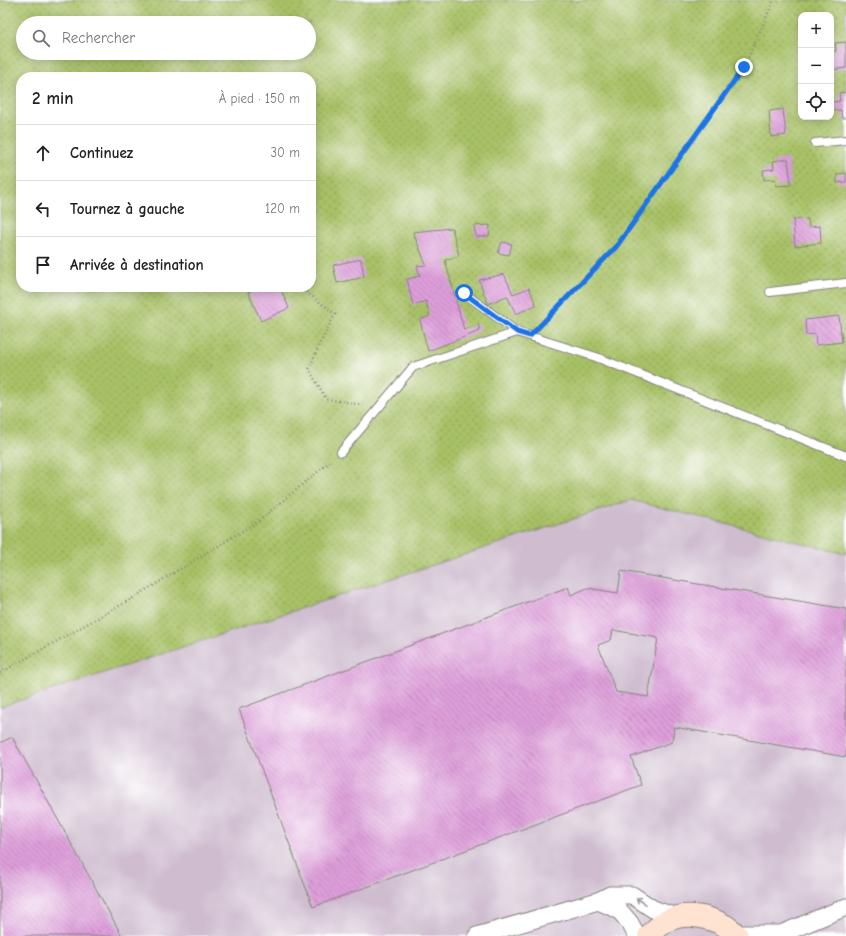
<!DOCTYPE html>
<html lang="fr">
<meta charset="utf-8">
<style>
body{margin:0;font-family:"Comic Neue",sans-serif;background:#f2f2f2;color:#202124}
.controls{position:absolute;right:12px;top:12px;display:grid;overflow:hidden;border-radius:8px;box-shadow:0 2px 10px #0003}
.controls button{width:36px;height:36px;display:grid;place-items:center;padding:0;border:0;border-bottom:1px solid #e0e0e0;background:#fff;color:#202124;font:20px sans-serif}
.stop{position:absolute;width:12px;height:12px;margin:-9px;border:3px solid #1a73e8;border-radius:50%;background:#fff}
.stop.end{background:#1a73e8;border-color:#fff;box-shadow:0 1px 4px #0008}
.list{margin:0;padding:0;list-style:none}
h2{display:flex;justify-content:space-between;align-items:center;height:52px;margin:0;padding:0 16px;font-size:17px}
h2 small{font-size:13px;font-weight:400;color:#757577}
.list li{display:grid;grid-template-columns:26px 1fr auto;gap:12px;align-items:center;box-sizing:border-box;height:56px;padding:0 16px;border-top:1px solid #e0e0e0}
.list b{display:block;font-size:15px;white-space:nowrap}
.list em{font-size:13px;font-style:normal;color:#757577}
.icon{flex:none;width:22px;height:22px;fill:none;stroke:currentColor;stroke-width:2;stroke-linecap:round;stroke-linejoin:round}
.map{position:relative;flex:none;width:846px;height:936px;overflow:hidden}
.search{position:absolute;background:#fff;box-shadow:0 2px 10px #0003;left:16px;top:16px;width:300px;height:44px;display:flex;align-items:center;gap:10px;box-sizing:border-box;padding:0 14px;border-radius:22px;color:#757577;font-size:15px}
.panel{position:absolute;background:#fff;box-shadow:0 2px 10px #0003;left:16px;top:72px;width:300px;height:220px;border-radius:16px}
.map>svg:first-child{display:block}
.industrial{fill:#cfbdcf}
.grass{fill:url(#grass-dots);stroke:#657250;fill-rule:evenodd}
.building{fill:url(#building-back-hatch);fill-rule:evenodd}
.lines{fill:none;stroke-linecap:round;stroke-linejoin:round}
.service-casing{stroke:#868280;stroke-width:10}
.minor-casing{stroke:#868280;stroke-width:19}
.secondary-casing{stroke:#868280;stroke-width:24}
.path{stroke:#868280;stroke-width:2.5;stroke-dasharray:1 3;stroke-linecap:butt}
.service{stroke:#fff;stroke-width:8}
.minor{stroke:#fff;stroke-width:17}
.secondary{stroke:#fee3d1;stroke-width:22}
.oneway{stroke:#9c9ca7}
.route{stroke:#1a73e8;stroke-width:5}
</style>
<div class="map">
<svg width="846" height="936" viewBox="0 0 846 936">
<defs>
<pattern id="grass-dots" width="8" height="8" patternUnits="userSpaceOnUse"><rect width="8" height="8" fill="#a8c166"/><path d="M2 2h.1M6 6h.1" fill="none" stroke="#889c55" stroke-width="1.8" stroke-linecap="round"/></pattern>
<pattern id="building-back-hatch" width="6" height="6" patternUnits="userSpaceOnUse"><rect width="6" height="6" fill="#de9fda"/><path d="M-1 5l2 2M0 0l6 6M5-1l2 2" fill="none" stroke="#b481b2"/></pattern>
</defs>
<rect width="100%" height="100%" fill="#fff"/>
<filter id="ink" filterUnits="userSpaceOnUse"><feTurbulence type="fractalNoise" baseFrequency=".025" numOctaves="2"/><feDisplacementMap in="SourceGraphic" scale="8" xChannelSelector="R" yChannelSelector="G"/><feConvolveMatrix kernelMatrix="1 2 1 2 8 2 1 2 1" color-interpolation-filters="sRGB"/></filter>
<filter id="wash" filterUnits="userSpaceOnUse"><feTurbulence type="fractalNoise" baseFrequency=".012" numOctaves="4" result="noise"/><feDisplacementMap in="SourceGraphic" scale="16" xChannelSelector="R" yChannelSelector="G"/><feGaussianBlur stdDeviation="0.9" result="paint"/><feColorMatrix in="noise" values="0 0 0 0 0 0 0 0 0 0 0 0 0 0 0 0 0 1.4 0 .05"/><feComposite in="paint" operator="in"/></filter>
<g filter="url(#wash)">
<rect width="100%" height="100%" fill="#e9e3c4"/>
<path class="industrial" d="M631,500L846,554V936H0V707Z"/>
<path class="grass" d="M0,0H846V554L631,500L0,707ZM801,15H831V117H801ZM23,23H309V53H23ZM21,77H311V287H21Z"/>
<g id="blocks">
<g class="building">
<path d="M846,42V68L831,70V52L836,51L835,43Z"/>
<path d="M846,92V118H842L841,110L831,111V102L840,101L839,93Z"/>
<path d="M783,109L786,135L771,137L769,111Z"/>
<path d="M788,159L791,185L776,186L775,179L764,180L763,170L774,169L773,161Z"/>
<path d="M846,173V182L837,183V174Z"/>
<path d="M808,219L809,227L820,226L821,243L795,246L793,220Z"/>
<path d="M490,225L489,236L476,237L474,226Z"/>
<path d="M452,228L459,256L445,260L464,330L478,324L480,331L428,351L420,320L430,316L426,301L413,305L407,279L420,276L417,266L426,265L413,232Z"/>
<path d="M502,242L512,244L509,255L498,253Z"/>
<path d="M361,259L364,277L337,283L333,265Z"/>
<path d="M504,274L513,294L529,288L536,305L516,314L507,296L488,304L479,280Z"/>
<path d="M260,287H280L289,308L261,321L248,292Z"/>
<path d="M839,316L842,342L816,345L815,334L806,335L805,320Z"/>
<path d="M621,571L846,609V757L674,727L672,742L631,757L641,785L313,907L239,709L568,587L571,595L587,588L618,593ZM613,630L658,638L648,697L616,692L598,645L611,640Z"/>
<path d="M12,737L40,787L122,936H0V743Z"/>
</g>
</g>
</g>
<g filter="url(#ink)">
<use href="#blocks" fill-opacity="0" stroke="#868280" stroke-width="1"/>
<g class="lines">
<g class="service-casing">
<g id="service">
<path d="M815,143L846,140"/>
<path d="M770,292L846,283"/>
<path d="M464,293L517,332"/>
<path d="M341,452L413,367L517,332L596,357L846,456"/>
</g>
</g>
<g class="minor-casing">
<g id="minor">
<path d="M598,901L619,910L630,923L637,936"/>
<path d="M736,934H781L846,907"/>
<path d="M477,936L598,901L610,895H632L653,909L676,917"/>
</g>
</g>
<g class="secondary-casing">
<path id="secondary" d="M649,936C656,928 666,920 677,917C697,913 724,920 737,936"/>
</g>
<g class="path">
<path d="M300,287L335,314L319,345L309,369L326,399L363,405"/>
<path d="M540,325L615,247L744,67L774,0"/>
<path d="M0,673L128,601L257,522L332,460"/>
</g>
<use href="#service" class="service"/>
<use href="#minor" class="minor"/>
<use href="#secondary" class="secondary"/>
</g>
<defs><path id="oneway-shaft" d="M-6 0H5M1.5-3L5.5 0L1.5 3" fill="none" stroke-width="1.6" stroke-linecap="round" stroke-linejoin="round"/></defs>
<use class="oneway" href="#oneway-shaft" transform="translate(641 901) rotate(-147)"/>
</g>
<g class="lines" filter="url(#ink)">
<path class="route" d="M464,293L517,332L530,336L616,247L744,67"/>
</g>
</svg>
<div class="controls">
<button>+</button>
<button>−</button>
<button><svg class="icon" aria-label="locate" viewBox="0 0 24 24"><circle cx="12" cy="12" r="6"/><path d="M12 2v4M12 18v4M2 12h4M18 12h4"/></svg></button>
</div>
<div class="stop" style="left:464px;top:293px"></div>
<div class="stop end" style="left:744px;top:67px"></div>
<div class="search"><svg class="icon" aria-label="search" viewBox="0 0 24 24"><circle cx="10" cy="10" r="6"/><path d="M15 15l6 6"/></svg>Rechercher</div>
<section class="panel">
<h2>2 min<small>À pied · 150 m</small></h2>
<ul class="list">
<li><svg class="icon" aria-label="ahead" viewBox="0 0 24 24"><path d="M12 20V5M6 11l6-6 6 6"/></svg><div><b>Continuez</b></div><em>30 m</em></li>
<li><svg class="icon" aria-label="left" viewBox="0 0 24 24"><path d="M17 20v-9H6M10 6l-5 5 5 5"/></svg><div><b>Tournez à gauche</b></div><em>120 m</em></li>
<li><svg class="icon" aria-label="arrive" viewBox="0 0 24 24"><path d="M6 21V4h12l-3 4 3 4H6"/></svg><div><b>Arrivée à destination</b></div></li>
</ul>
</section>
</div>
